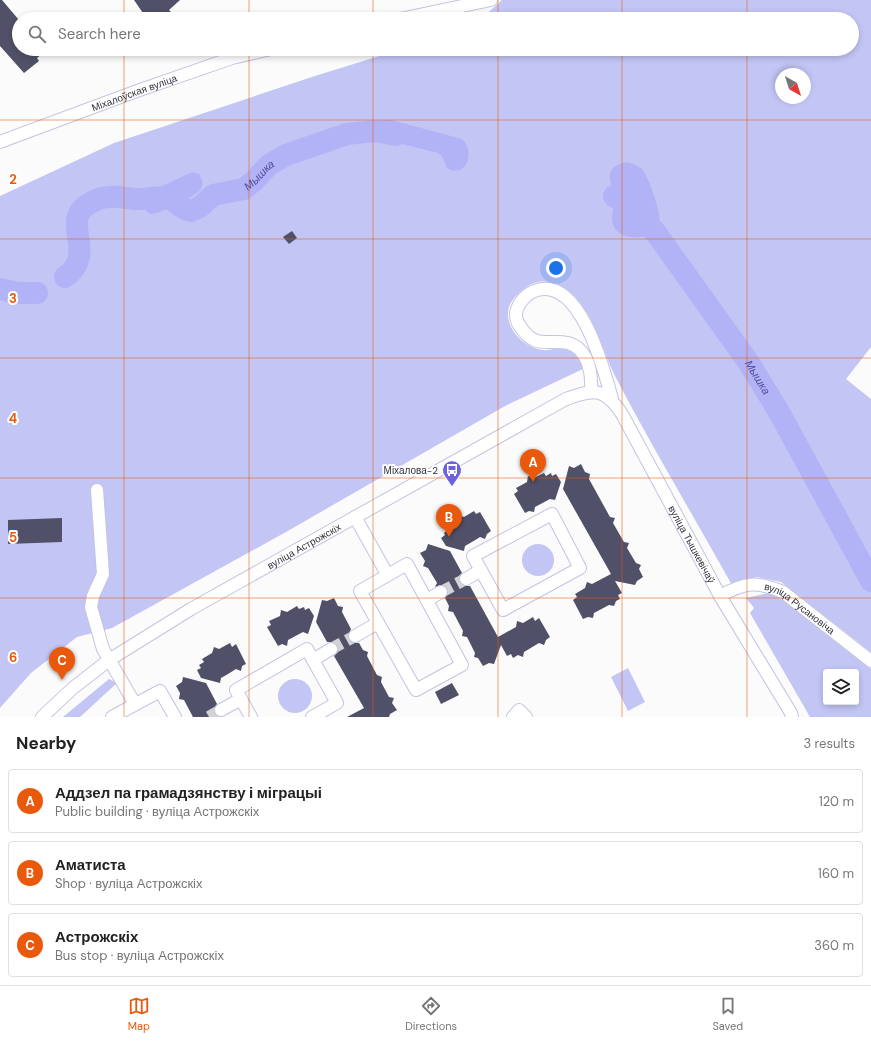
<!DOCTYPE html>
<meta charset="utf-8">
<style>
body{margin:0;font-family:"DM Sans",sans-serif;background:#f2f2f2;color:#222}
.controls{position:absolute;right:12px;bottom:12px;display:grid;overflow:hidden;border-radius:4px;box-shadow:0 2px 6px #0003}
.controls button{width:36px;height:36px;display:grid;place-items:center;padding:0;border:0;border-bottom:1px solid #e0e0e0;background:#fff;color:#222;font:20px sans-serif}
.compass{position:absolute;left:775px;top:68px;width:36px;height:36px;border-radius:50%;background:#fff;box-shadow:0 2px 6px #0003;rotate:141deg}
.you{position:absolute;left:556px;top:268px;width:14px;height:14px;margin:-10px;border:3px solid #fff;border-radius:50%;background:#1a73e8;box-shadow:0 0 0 6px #1a73e833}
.badge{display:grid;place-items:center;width:26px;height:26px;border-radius:50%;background:#ea580c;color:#fff;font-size:13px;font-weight:700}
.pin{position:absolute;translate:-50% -33px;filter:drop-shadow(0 1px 2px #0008)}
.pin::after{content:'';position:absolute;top:21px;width:14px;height:12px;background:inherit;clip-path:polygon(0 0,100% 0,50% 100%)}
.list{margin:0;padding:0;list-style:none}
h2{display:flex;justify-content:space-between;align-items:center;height:52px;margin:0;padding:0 16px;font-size:17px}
h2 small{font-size:13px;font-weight:400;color:#767676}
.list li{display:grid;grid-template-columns:26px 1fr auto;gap:12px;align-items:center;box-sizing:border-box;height:64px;margin:0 8px 8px;padding:0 8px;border:1px solid #e0e0e0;border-radius:4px}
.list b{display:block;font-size:15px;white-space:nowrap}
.list p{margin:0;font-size:13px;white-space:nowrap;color:#767676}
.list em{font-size:13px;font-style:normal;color:#767676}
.icon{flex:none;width:22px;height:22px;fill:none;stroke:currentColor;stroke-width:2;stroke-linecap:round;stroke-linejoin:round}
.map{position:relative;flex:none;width:871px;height:717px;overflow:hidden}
.search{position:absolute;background:#fff;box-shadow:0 2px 6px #0003;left:12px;right:12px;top:12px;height:44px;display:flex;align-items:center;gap:10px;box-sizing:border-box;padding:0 14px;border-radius:22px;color:#767676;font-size:15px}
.sheet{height:268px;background:#fff}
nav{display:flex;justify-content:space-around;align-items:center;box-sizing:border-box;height:56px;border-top:1px solid #e0e0e0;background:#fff;font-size:11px;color:#767676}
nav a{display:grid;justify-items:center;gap:2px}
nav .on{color:#ea580c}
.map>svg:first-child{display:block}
.green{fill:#c3c5f5;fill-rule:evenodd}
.water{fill:#b2b3f6}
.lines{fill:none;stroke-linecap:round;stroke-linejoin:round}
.river{stroke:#b2b3f6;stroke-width:22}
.building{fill:#505169}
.minor-tunnel{stroke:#d3d3d5;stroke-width:12;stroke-dasharray:12 6;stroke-linecap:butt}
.minor-casing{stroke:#c3c4e0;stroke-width:14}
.minor{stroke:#fff;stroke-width:12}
.grid{fill:none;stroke:#e8590c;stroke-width:1;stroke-opacity:0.55}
.labels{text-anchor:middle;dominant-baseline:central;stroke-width:4;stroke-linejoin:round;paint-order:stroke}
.street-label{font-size:10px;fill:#31313c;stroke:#fff}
.poi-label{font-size:10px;fill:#31313c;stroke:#fff;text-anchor:end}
.water-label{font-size:11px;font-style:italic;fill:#4f4998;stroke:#fff}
.grid-label{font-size:13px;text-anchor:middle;font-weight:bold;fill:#e8590c;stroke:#fff;stroke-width:4;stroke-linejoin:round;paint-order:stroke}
</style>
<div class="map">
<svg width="871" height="717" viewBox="0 0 871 717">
<rect width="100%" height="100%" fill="#fbfbfb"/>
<g class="green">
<path d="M502,0H871V347L846,379L871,399V652L781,582L757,577L732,585C693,515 652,447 615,376C604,354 598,328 583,307C573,292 557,279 538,282C530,283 522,290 516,296C495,317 519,347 543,350C551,351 560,346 567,348C577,351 580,360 585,368L505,406L286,532L112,628L77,637L31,673L0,708V196L114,143L315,76L402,49H852V19H481ZM781,74H805V98H781Z"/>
<circle cx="538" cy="560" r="16"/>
<path d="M768,593C784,599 796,610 810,621C831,636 852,651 871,669V717H810L750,613L754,608L746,598ZM826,672H856V702H826Z"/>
<path d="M628,668L645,702L628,711L611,677Z"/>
<circle cx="295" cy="696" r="17"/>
<path d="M109,679L117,683L80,717H63Z"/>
</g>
<g class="water">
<path d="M382,120H391L462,139C476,151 466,180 447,168L442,156L438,153L367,135L366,129L375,122Z"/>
<path d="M627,162C632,163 636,165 641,168C649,176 665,221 658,230C654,235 647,236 641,237C628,239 612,234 612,218C612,212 614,206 614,200C613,183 600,167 627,162Z"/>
<path d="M192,172L199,174C202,179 204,184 201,189C197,196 158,215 150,214L146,211L145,202L147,197L154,190Z"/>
</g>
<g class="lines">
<g class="river">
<path id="s1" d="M614,196L634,209L656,233L749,363L779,412L871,581"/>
<path id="s2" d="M65,277C100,252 56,220 92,202C97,199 104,197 110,197C119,196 128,199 137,199C147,200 158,195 168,198C177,201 181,210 191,211L200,207L213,195L244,189L254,181L269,165L286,155L347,134L375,131L396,135"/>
<path d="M0,289L18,293H37"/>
</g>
</g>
<g class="building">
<path d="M0,0H2L19,20V49H48L37,58L39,61L24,73L0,46Z"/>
<path d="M134,0H180L169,10L171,12L163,19H147Z"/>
<path d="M292,231L297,238L289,244L283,237Z"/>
<path d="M581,464L585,472L590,474L589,479L610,517L615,518L613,523L624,542L629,543L627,548L636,563L641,565L639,569L643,577L637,581L635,585L615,581L622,593L618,595L620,599L616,601L614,606L609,605L594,613L593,618L588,617L583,619L573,600L577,597L575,594L585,588L587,582L592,584L611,574L563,489L569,466L574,468Z"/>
<path d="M544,473L546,476L551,473L552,476L556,474L561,482L555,500L550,499L535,507L534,512L529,511L525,513L514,494L518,491L516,488L527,482L528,476L534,478Z"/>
<path d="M474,511L476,514L480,512L491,531L487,534L485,539L480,537L477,539L465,546L464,551L446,546L441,538L445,535L444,533L448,530L446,527L457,521L458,515L464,517Z"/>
<path d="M62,518V542L8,544V520Z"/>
<path d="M428,544L450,551L462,573L459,576V582L463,586H470L498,637L516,627L517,621L523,623L533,617L535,621L539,618L550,637L546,640L544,645L539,643L524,652L523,657L518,655L513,658L511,654L507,656L501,645L494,664L489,663L483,666L478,658L474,657L475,653L467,637L462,636L463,631L453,612L448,611L449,606L445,598L448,592L447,588L441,585L435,587L437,583L428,568L423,566L425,561L420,553L426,550Z"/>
<path d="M334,598L338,606L343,607L342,612L351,629L348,636L349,640L355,643H359L363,650L368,652L367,656L377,675L382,677L381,682L389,697L394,698L392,703L397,710L390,714L389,717H347L364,708L334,656L338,652V645L334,642H327L316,622L322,600L327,601Z"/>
<path d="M297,606L299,609L304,607L305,610L309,608L314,616L308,634L303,632L288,640L287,646L282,644L278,646L267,627L271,625L269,621L280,616L281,610L287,612Z"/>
<path d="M230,643L232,647L236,644L246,664L242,666L241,671L236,669L228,674L221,678L220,683L201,678L197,670L201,668L199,665L204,662L202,659L212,653L214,647L219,649Z"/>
<path d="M183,677L206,683L217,704L214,710L215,714L219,717H193L184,700L179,699L180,693L176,686L182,682Z"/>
<path d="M452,683L459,695L441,704L435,692Z"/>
</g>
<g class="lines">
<g class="minor-tunnel">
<path d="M441,592L466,579"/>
<path d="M331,649L355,636"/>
<path d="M209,717L221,710"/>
</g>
<g class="minor-casing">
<g id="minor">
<path d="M400,19L491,0"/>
<path id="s3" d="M0,142L137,91L232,58L271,49"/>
<path d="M591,391C592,374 589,349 568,343C549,339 536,349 522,329C518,324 516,321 516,315C516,306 524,296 532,292C579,270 604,370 612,399"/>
<path d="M97,490L103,574L93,596L91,607L103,649L135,704"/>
<path d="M552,514L580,568L503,610L473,556Z"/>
<path d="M355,517L387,574"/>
<path d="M407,564L462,665L416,690L360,591Z"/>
<path d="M466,579L481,570"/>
<path id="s4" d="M720,596C745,582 757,581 783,592L871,661"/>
<path d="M427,600L441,592"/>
<path d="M355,636L378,623"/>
<path d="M241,699L251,717"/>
<path d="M221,710L241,699L236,690L307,649L313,660"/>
<path id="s5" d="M42,717L73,688L109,660L191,609L566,399C594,389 604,387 622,414L720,596L791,713L792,717"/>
<path d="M112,717L160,691L175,717"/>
<path d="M312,717L337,703L313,660L331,649"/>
<path d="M513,717L519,710L526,717"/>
</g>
</g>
<use href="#minor" class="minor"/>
</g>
<path class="grid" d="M124,0V19M249,0V19M373,0V19M498,0V19M622,0V19M747,0V19M124,49V717M249,49V717M373,49V717M498,49V717M622,49V717M747,49V717M0,120H871M0,239H871M0,358H871M0,478H871M0,598H871"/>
<defs>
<g id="bus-pin" transform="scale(1)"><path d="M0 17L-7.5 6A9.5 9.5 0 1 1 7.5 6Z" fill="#6e63dd" stroke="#fff"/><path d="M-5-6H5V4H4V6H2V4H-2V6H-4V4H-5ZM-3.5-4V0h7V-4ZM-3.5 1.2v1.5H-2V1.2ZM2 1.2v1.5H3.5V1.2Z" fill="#fff"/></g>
</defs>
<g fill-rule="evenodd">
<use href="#bus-pin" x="452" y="470"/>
</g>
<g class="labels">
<g class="street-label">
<text stroke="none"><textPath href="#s3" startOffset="143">Міхалоўская вуліца</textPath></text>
<text stroke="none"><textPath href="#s5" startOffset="828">вуліца Тышкевічаў</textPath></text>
<text stroke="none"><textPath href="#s5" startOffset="314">вуліца Астрожскіх</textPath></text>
<text stroke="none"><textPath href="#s4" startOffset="89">вуліца Русановіча</textPath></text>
</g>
<g class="poi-label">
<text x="438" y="470">Міхалова-2</text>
</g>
<g class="water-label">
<text stroke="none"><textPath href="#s2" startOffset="270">Мышка</textPath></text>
<text stroke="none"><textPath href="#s1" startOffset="233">Мышка</textPath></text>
</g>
</g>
<g class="grid-label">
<text x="13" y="184">2</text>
<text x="13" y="303">3</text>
<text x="13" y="423">4</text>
<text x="13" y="542">5</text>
<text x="13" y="662">6</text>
</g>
</svg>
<div class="controls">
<button><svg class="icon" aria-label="layers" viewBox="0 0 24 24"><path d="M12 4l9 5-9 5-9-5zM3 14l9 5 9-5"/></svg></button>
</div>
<svg class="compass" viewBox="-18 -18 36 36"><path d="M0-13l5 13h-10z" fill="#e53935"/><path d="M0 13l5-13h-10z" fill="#767676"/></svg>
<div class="you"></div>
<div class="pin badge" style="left:533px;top:482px">A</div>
<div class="pin badge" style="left:449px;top:537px">B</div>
<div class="pin badge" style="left:62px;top:680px">C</div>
<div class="search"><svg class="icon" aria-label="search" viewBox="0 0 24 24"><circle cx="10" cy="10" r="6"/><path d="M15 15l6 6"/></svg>Search here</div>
</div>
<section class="sheet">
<h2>Nearby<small>3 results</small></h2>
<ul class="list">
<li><span class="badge">A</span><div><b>Аддзел па грамадзянству і міграцыі</b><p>Public building · вуліца Астрожскіх</p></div><em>120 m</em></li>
<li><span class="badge">B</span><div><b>Аматиста</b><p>Shop · вуліца Астрожскіх</p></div><em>160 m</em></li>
<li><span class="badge">C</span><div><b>Астрожскіх</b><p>Bus stop · вуліца Астрожскіх</p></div><em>360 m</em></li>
</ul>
</section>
<nav>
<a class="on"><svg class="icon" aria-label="map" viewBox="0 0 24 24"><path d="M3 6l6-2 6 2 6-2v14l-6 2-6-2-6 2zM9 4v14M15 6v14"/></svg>Map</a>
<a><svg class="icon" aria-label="directions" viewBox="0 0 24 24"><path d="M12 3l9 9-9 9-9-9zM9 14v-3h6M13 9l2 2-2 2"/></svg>Directions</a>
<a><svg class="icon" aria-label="saved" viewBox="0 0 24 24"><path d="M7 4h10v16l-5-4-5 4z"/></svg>Saved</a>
</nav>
